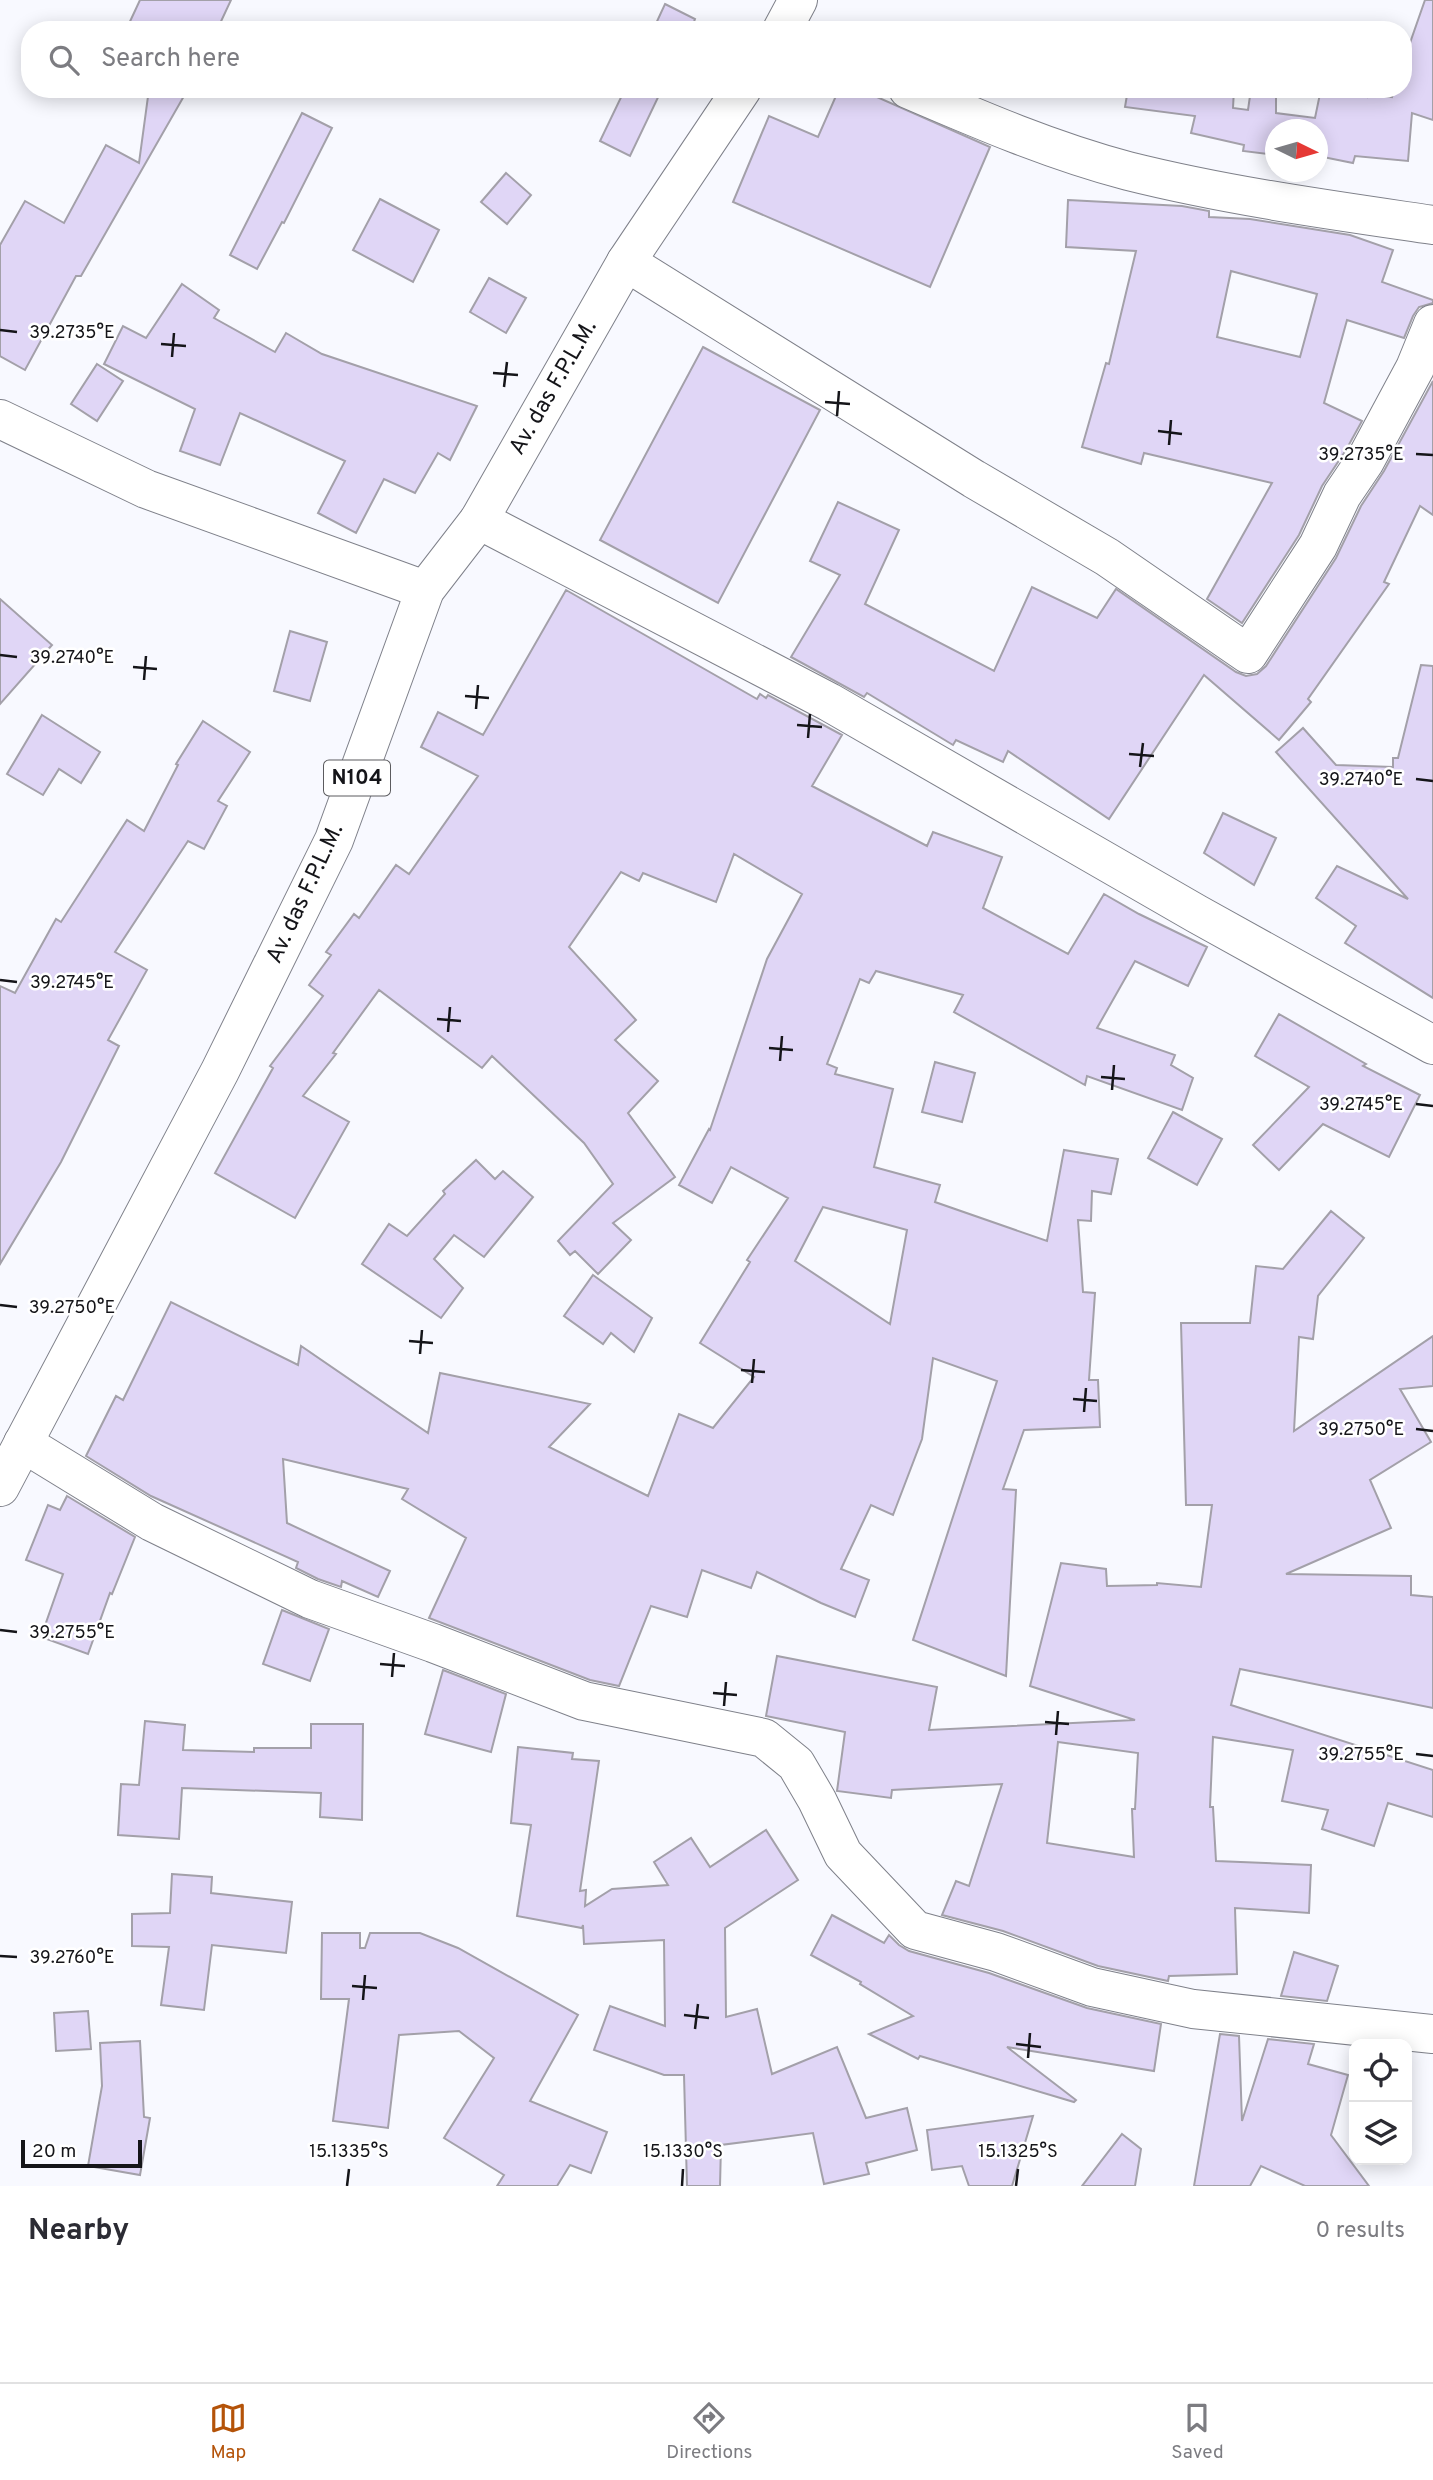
<!DOCTYPE html>
<meta charset="utf-8">
<style>
body{margin:0;font-family:Overpass,sans-serif;background:#f7f7f7;color:#2b2b33}
.controls{position:absolute;right:21px;bottom:21px;display:grid;overflow:hidden;border-radius:14px;box-shadow:0 4px 18px #0003}
.controls button{width:63px;height:63px;display:grid;place-items:center;padding:0;border:0;border-bottom:2px solid #e1e1e2;background:#fff;color:#2b2b33;font:35px sans-serif}
.compass{position:absolute;left:1265px;top:119px;width:63px;height:63px;border-radius:50%;background:#fff;box-shadow:0 4px 18px #0003;rotate:95deg}
.scale{position:absolute;left:21px;bottom:18px;width:121px;box-sizing:border-box;padding-left:7px;border:4px solid #151519;border-top:0;font-size:19px;line-height:24px;white-space:nowrap;color:#151519;-webkit-text-stroke:5px #fff;paint-order:stroke}
.list{margin:0;padding:0;list-style:none}
h2{display:flex;justify-content:space-between;align-items:center;height:91px;margin:0;padding:0 28px;font-size:30px}
h2 small{font-size:23px;font-weight:400;color:#7c7c81}
.icon{flex:none;width:38px;height:38px;fill:none;stroke:currentColor;stroke-width:2;stroke-linecap:round;stroke-linejoin:round}
.map{position:relative;flex:none;width:1433px;height:2186px;overflow:hidden}
.search{position:absolute;background:#fff;box-shadow:0 4px 18px #0003;left:21px;right:21px;top:21px;height:77px;display:flex;align-items:center;gap:18px;box-sizing:border-box;padding:0 24px;border-radius:28px;color:#7c7c81;font-size:26px}
.sheet{height:196px;background:#fff}
nav{display:flex;justify-content:space-around;align-items:center;box-sizing:border-box;height:98px;border-top:2px solid #e1e1e2;background:#fff;font-size:19px;color:#7c7c81}
nav a{display:grid;justify-items:center;gap:4px}
nav .on{color:#b45309}
.map>svg:first-child{display:block}
.building{fill:#e0d6f6;stroke:#a3a0a9;stroke-width:2;fill-rule:evenodd}
.lines{fill:none;stroke-linecap:round;stroke-linejoin:round}
.minor-casing{stroke:#7f818a;stroke-width:40}
.primary-casing{stroke:#7f818a;stroke-width:40}
.minor{stroke:#fff;stroke-width:38}
.primary{stroke:#fff;stroke-width:38}
.ticks{fill:none;stroke:#151519;stroke-width:2.5}
.labels{text-anchor:middle;dominant-baseline:central;stroke-width:5;stroke-linejoin:round;paint-order:stroke}
.shield{fill:#fff;stroke:#5b5b5e;stroke-width:2}
.shield-label{font-size:21px;font-weight:bold;fill:#151519}
.street-label{font-size:23px;fill:#151519;stroke:#fff}
.ticks-label{font-size:18px;text-anchor:middle;fill:#151519;stroke:#fff;stroke-width:5;stroke-linejoin:round;paint-order:stroke}
</style>
<div class="map">
<svg width="1433" height="2186" viewBox="0 0 1433 2186">
<rect width="100%" height="100%" fill="#f8f9ff"/>
<g class="building">
<path d="M140,0H231L217,30H126Z"/>
<path d="M1425,0H1433V120L1412,113L1408,161L1355,156L1353,163L1318,156V130H1276V155L1243,151L1244,145L1191,133L1195,116L1125,107L1128,89H1234L1233,108L1248,110L1251,89H1276V113L1315,118L1321,89L1367,97V93L1392,97L1394,89H1403V63Z"/>
<path d="M665,4L695,19L691,30H653Z"/>
<path d="M149,89H188L81,276H76L25,370L0,356V245L25,201L64,223L106,145L139,163Z"/>
<path d="M625,89H662L630,156L600,141Z"/>
<path d="M839,89H859L990,147L930,287L733,202L769,116L818,137Z"/>
<path d="M302,113L332,128L284,223L282,222L257,269L230,255Z"/>
<path d="M506,173L531,195L507,224L481,202Z"/>
<path d="M380,199L439,230L413,282L353,250Z"/>
<path d="M1068,200L1182,206L1209,211V217L1250,219L1350,235L1393,250L1382,282L1433,300V303L1419,307L1413,316L1404,338L1347,320L1324,403L1362,421L1346,450L1322,486L1299,535L1242,623L1207,599L1272,483L1144,453L1141,464L1082,447L1106,363L1109,364L1136,251L1066,247ZM1231,271L1317,294L1300,357L1217,337Z"/>
<path d="M489,278L526,298L506,333L470,312Z"/>
<path d="M182,284L219,310L214,318L275,352L286,333L322,354L477,406L450,460L438,453L415,493L384,479L356,533L318,513L345,461L240,413L220,465L180,451L195,409L104,364L123,326L146,338Z"/>
<path d="M703,347L820,410L718,603L600,540Z"/>
<path d="M97,364L123,381L97,421L71,404Z"/>
<path d="M1433,381V515L1420,506L1384,582L1389,584L1308,699L1311,702L1279,740L1204,675L1109,819L1008,751L1003,762L956,740L953,745L867,693L864,697L791,657L840,575L810,561L838,502L899,530L865,604L994,671L1032,587L1097,618L1116,589L1236,672L1246,676L1257,674L1266,666L1336,558L1361,506L1384,471Z"/>
<path d="M566,590L757,699L760,694L766,698L768,695L842,735L812,786L927,846L933,832L1002,857L983,908L1068,954L1104,894L1139,914L1207,947L1188,986L1135,961L1097,1028L1175,1055L1171,1065L1193,1078L1182,1110L1087,1076L1085,1085L954,1012L963,995L876,971L869,983L860,979L827,1064L837,1068L835,1074L893,1089L874,1167L940,1185L935,1202L1047,1241L1064,1150L1118,1159L1111,1194L1092,1191L1091,1221L1078,1220L1083,1292L1095,1293L1089,1380H1098L1100,1427L1024,1430L1003,1489L1016,1490L1006,1676L913,1640L997,1381L933,1358L922,1439L893,1515L871,1505L841,1569L869,1580L855,1617L821,1603L757,1572L751,1588L702,1570L687,1617L651,1606L619,1686L590,1680L429,1618L466,1538L402,1499L408,1489L283,1459L287,1523L390,1571L378,1597L342,1581L341,1587L318,1579L296,1568L298,1562L151,1496L86,1456L116,1396L123,1400L171,1302L298,1365L301,1346L428,1433L440,1373L590,1404L549,1447L648,1496L679,1414L713,1428L754,1377L700,1343L750,1262L747,1260L788,1198L731,1167L712,1203L679,1185L709,1129L710,1130L767,959L802,894L734,854L716,902L643,873L639,881L621,872L569,947L636,1020L615,1040L658,1081L628,1113L675,1177L613,1223L631,1240L598,1274L575,1251L570,1255L558,1241L613,1184L584,1143L492,1056L482,1068L379,990L333,1053L336,1054L303,1096L349,1122L295,1218L215,1173L273,1068L270,1066L323,996L309,985L331,955L326,952L354,914L359,918L396,865L409,874L478,776L421,747L438,712L483,735ZM823,1207L907,1230L890,1324L795,1261Z"/>
<path d="M0,599L52,645L0,704Z"/>
<path d="M290,631L327,642L310,701L274,691Z"/>
<path d="M1421,665L1433,666V998L1345,943L1356,926L1316,898L1337,866L1408,899L1276,752L1303,728L1336,765L1393,767V758H1398Z"/>
<path d="M42,715L100,752L81,783L59,769L43,795L7,774Z"/>
<path d="M203,721L250,752L218,801L227,806L204,849L188,841L115,952L147,970L108,1040L119,1046L61,1162L0,1264V986L15,993L56,919L61,922L127,820L144,831L178,765L176,764Z"/>
<path d="M1223,813L1276,838L1254,885L1204,853Z"/>
<path d="M1279,1014L1366,1064L1363,1066L1420,1095L1389,1157L1323,1124L1279,1170L1253,1145L1309,1087L1255,1056Z"/>
<path d="M935,1062L975,1073L962,1122L922,1112Z"/>
<path d="M1173,1112L1222,1139L1197,1185L1148,1158Z"/>
<path d="M476,1160L495,1179L503,1171L533,1197L484,1257L454,1235L434,1259L463,1288L441,1318L362,1264L389,1224L407,1236L445,1194L443,1191Z"/>
<path d="M1331,1211L1364,1238L1318,1296L1313,1339L1299,1337L1294,1431L1433,1336V1386L1400,1389L1431,1442L1370,1480L1391,1528L1286,1574L1411,1576V1595L1433,1597V1708L1240,1669L1231,1705L1433,1770V1817L1388,1803L1374,1846L1322,1829L1328,1810L1282,1801L1293,1750L1213,1737L1210,1807H1213L1216,1861L1311,1865L1309,1913L1235,1908L1237,1974L1169,1976L1168,1981L1098,1966L1003,1931L942,1915L956,1881L969,1886L1002,1784L892,1790L891,1798L837,1791L845,1732L766,1716L777,1656L937,1687L929,1730L1135,1720L1030,1686L1061,1563L1106,1569L1107,1586L1157,1585V1583L1201,1587L1212,1505H1186L1181,1323H1250L1256,1266L1283,1269ZM1058,1742L1138,1753L1135,1809H1132L1134,1857L1047,1843Z"/>
<path d="M593,1275L652,1318L634,1352L611,1333L603,1344L564,1316Z"/>
<path d="M67,1496L135,1537L112,1594L110,1593L88,1654L41,1637L63,1574L26,1560L48,1505L60,1510Z"/>
<path d="M282,1610L329,1629L310,1681L263,1664Z"/>
<path d="M443,1670L506,1694L491,1752L425,1734Z"/>
<path d="M145,1721L185,1725L183,1750L254,1752V1748H311V1724H363L362,1820L320,1817L321,1793L182,1788L179,1839L118,1835L121,1784L139,1785Z"/>
<path d="M518,1747L573,1753L572,1759L599,1761L580,1891L586,1890L585,1906L612,1889L668,1885L654,1862L691,1838L710,1867L766,1830L798,1880L725,1928L726,2017L757,2009L772,2074L837,2047L866,2118L907,2108L917,2150L866,2163L869,2174L824,2184L813,2133L721,2145L720,2186H687L684,2075H664L594,2050L610,2006L665,2026L664,1940L584,1944L583,1925L582,1928L517,1916L531,1825L511,1823Z"/>
<path d="M172,1874L212,1877L211,1893L292,1902L286,1953L212,1945L204,2010L161,2005L169,1947L132,1946V1914L170,1913Z"/>
<path d="M832,1915L884,1943L889,1935L899,1945L909,1951L989,1973L1087,2008L1161,2024L1154,2071L1007,2047L1076,2100L1074,2102L920,2056L918,2059L869,2034L913,2016L860,1984L861,1982L811,1955Z"/>
<path d="M322,1933H360V1948H365L370,1933H420L458,1948L578,2015L530,2101L607,2132L591,2173L570,2165L557,2186H497L504,2175L444,2138L494,2058L459,2031L399,2035L388,2128L333,2121L349,1999H321Z"/>
<path d="M1294,1952L1338,1966L1327,2001L1281,1996Z"/>
<path d="M88,2011L91,2049L56,2051L54,2013Z"/>
<path d="M1220,2034L1239,2036L1242,2121L1268,2039L1314,2044L1308,2064L1348,2075L1331,2135L1369,2186H1305L1261,2166L1250,2186H1194Z"/>
<path d="M140,2041L144,2117L150,2118L140,2175L88,2166L102,2086L100,2043Z"/>
<path d="M1033,2116L1012,2186H969L962,2166L932,2170L927,2130Z"/>
<path d="M1122,2134L1141,2149L1135,2186H1082Z"/>
</g>
<g class="lines">
<g class="minor-casing">
<g id="minor">
<path d="M908,89C980,120 1052,151 1128,171C1228,196 1331,210 1433,225"/>
<path d="M626,262L974,479L1107,557L1248,654L1318,546L1342,495L1365,461L1415,368L1433,324"/>
<path d="M0,419L146,489L425,590"/>
<path d="M479,520L829,702L1197,914L1433,1045"/>
<path d="M23,1443L152,1522L310,1599L433,1643L584,1701L764,1738L796,1764L817,1800L843,1854L915,1930L996,1952L1092,1987L1193,2009L1433,2034"/>
</g>
</g>
<g class="primary-casing">
<g id="primary">
<path d="M782,30L798,0"/>
<path d="M0,1487L220,1071L334,840L425,590L479,520L626,262L742,89"/>
</g>
</g>
<use href="#minor" class="minor"/>
<use href="#primary" class="primary"/>
</g>
<path class="ticks" d="M0,330L17,332M161,344L186,346M172,357L174,333M493,373L518,375M504,387L507,362M825,402L850,404M837,416L839,391M1158,431L1182,434M1169,445L1171,420M1416,454L1433,455M0,655L17,657M133,667L157,669M144,680L146,656M465,696L489,698M476,709L478,685M797,725L822,727M808,738L810,714M1129,754L1154,756M1140,767L1143,743M1416,779L1433,781M0,980L17,982M437,1019L461,1021M448,1032L450,1007M769,1048L793,1050M780,1061L782,1036M1101,1077L1125,1079M1112,1090L1114,1065M1416,1104L1433,1106M0,1305L17,1307M409,1341L433,1343M420,1354L422,1330M741,1370L765,1372M752,1383L754,1359M1073,1399L1097,1401M1084,1412L1086,1388M1416,1429L1433,1431M0,1630L17,1632M380,1664L405,1666M392,1677L394,1653M713,1693L737,1695M724,1706L726,1682M1045,1722L1069,1724M1056,1735L1058,1711M1416,1754L1433,1756M0,1956L17,1957M352,1986L377,1988M363,2000L365,1975M684,2015L709,2018M695,2029L698,2004M1016,2044L1041,2047M1028,2058L1030,2033M347,2186L349,2169M682,2186L683,2169M1016,2186L1018,2169"/>
<g class="labels">
<rect class="shield" x="324" y="760.5" width="66" height="35" rx="5"/>
<g class="shield-label">
<text x="357" y="778">N104</text>
</g>
<g class="street-label">
<text transform="translate(554 388) rotate(-60)">Av. das F.P.L.M.</text>
<text transform="translate(306 894) rotate(-65)">Av. das F.P.L.M.</text>
</g>
</g>
<g class="ticks-label">
<text x="72" y="338">39.2735°E</text>
<text x="1361" y="460">39.2735°E</text>
<text x="72" y="663">39.2740°E</text>
<text x="1361" y="785">39.2740°E</text>
<text x="72" y="988">39.2745°E</text>
<text x="1361" y="1110">39.2745°E</text>
<text x="72" y="1313">39.2750°E</text>
<text x="1361" y="1435">39.2750°E</text>
<text x="72" y="1638">39.2755°E</text>
<text x="1361" y="1760">39.2755°E</text>
<text x="72" y="1963">39.2760°E</text>
<text x="349" y="2157">15.1335°S</text>
<text x="683" y="2157">15.1330°S</text>
<text x="1018" y="2157">15.1325°S</text>
</g>
</svg>
<div class="controls">
<button><svg class="icon" aria-label="locate" viewBox="0 0 24 24"><circle cx="12" cy="12" r="6"/><path d="M12 2v4M12 18v4M2 12h4M18 12h4"/></svg></button>
<button><svg class="icon" aria-label="layers" viewBox="0 0 24 24"><path d="M12 4l9 5-9 5-9-5zM3 14l9 5 9-5"/></svg></button>
</div>
<svg class="compass" viewBox="-18 -18 36 36"><path d="M0-13l5 13h-10z" fill="#e53935"/><path d="M0 13l5-13h-10z" fill="#7c7c81"/></svg>
<div class="scale">20 m</div>
<div class="search"><svg class="icon" aria-label="search" viewBox="0 0 24 24"><circle cx="10" cy="10" r="6"/><path d="M15 15l6 6"/></svg>Search here</div>
</div>
<section class="sheet">
<h2>Nearby<small>0 results</small></h2>
<ul class="list">
</ul>
</section>
<nav>
<a class="on"><svg class="icon" aria-label="map" viewBox="0 0 24 24"><path d="M3 6l6-2 6 2 6-2v14l-6 2-6-2-6 2zM9 4v14M15 6v14"/></svg>Map</a>
<a><svg class="icon" aria-label="directions" viewBox="0 0 24 24"><path d="M12 3l9 9-9 9-9-9zM9 14v-3h6M13 9l2 2-2 2"/></svg>Directions</a>
<a><svg class="icon" aria-label="saved" viewBox="0 0 24 24"><path d="M7 4h10v16l-5-4-5 4z"/></svg>Saved</a>
</nav>
